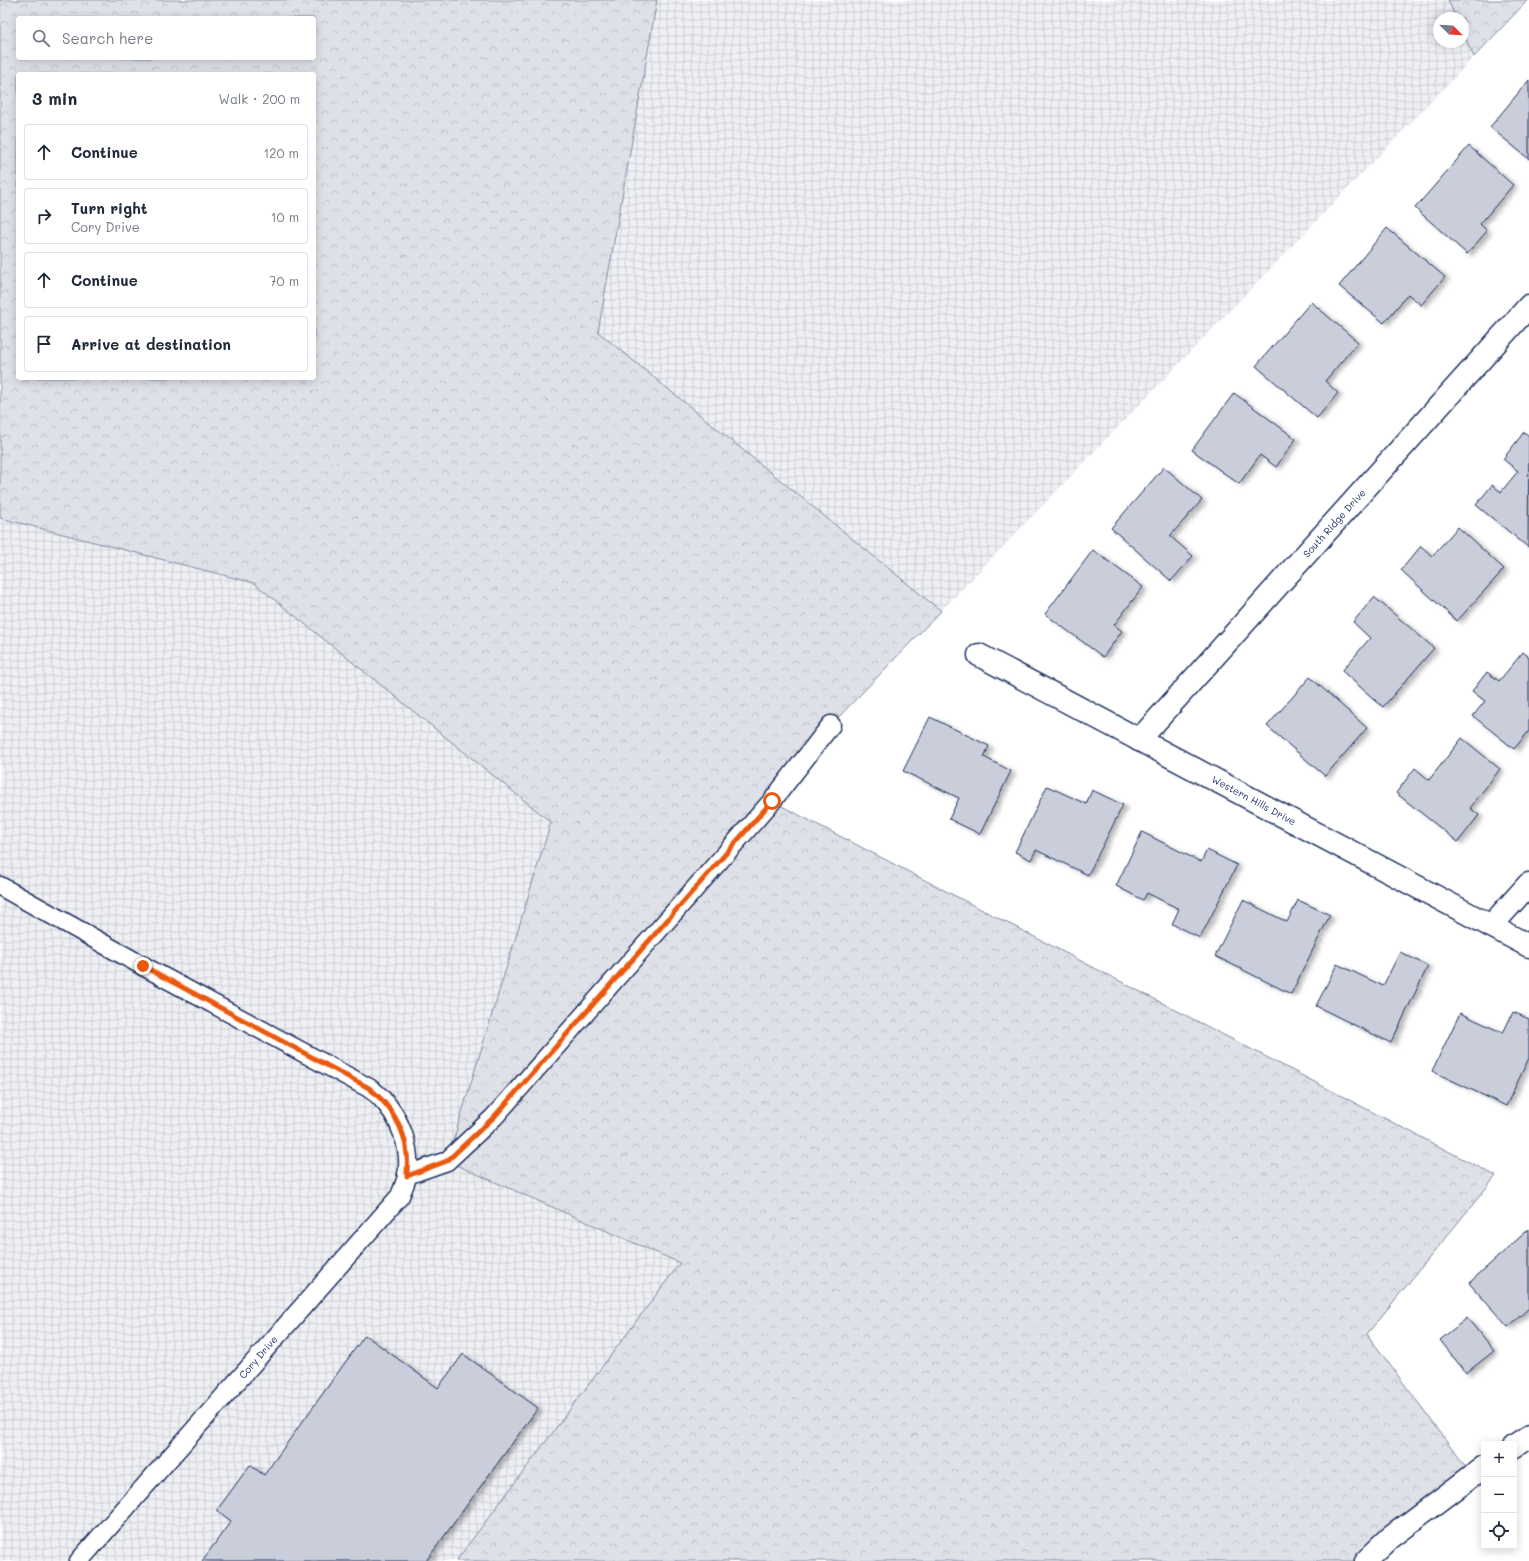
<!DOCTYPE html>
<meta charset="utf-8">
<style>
body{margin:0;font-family:Mali,sans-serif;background:#f2f2f3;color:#1f2937}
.controls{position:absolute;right:12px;bottom:12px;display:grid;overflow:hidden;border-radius:4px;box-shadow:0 2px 10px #0003}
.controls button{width:36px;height:36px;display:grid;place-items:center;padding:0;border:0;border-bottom:1px solid #e0e1e3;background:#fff;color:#1f2937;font:20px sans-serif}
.compass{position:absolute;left:1433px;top:12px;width:36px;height:36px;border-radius:50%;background:#fff;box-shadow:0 2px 10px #0003;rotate:114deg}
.stop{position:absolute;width:12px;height:12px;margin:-9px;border:3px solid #ea580c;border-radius:50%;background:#fff}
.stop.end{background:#ea580c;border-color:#fff;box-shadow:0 1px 4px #0008}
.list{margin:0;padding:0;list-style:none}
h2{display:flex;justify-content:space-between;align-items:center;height:52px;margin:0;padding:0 16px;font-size:17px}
h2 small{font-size:13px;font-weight:400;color:#747a83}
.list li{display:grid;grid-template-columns:26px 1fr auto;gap:12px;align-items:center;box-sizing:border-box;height:56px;margin:0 8px 8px;padding:0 8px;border:1px solid #e0e1e3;border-radius:4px}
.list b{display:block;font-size:15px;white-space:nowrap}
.list p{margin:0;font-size:13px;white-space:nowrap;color:#747a83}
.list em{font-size:13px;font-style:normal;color:#747a83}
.icon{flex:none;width:22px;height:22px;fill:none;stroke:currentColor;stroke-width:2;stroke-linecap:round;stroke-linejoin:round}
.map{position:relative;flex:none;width:1529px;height:1561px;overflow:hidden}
.search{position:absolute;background:#fff;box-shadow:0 2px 10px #0003;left:16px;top:16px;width:300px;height:44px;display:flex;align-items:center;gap:10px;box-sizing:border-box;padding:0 14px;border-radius:4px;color:#747a83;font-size:15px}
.panel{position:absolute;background:#fff;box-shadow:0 2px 10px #0003;left:16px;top:72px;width:300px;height:308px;border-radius:4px}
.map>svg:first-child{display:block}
.industrial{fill:url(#industrial-grid)}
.forest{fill:url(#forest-crowns);stroke:#7c88a2;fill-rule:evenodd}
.building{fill:#caceda;stroke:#1b2f5e;filter:url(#shadow)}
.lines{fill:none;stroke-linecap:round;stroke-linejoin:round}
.service-casing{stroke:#1b2f5e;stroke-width:21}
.minor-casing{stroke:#1b2f5e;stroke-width:25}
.secondary-casing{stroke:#1b2f5e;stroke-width:25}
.service{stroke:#fff;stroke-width:18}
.minor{stroke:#fff;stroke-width:22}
.secondary{stroke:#fff;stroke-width:22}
.route{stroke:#ea580c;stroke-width:5}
.labels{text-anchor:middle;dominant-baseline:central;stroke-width:3.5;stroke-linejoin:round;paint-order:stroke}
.street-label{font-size:10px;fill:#1b2f5e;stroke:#fff}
</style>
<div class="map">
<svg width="1529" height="1561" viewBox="0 0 1529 1561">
<defs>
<pattern id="industrial-grid" width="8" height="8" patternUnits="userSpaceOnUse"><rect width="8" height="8" fill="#eff0f4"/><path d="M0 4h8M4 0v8" fill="none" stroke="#ccced4"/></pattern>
<pattern id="forest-crowns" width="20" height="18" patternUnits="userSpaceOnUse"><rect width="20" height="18" fill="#dee1e7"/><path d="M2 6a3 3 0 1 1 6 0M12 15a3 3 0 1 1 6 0" fill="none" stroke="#bec1c9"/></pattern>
<filter id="shadow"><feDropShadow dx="4.5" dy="2.5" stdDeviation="2" flood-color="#0004"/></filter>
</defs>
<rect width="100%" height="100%" fill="#fff"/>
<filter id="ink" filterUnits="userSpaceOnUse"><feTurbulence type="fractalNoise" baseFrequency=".025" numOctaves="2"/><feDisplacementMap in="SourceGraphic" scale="8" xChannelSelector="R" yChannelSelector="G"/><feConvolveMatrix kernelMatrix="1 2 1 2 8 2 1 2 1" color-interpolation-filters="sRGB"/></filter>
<g filter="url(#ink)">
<g class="industrial">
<path d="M657,0H1448L1456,18H1439V42H1463V33L1474,57L941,611L598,332Z"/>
<path d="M0,518L254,583L552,822L447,1161L680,1263L456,1561H0Z"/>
</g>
<g class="forest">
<path d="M0,0H657L598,332L941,611L831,725L772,801L1496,1176L1367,1334L1472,1475L1366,1561H456L680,1263L447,1161L551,822L254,583L0,518ZM18,18H314V58H18ZM18,74H314V378H18Z"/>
<path d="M1448,0H1528L1474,57L1463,33V18H1456Z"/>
</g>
<g class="building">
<path d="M1529,80V159L1490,127Z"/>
<path d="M1469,146L1513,185L1480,224L1487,231L1467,254L1415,208Z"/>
<path d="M1387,228L1445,277L1421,305L1408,294L1384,323L1339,286Z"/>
<path d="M1311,302L1358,342L1325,381L1338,393L1317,418L1256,366Z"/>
<path d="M1234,393L1296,439L1276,467L1260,455L1239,484L1192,450Z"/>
<path d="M1524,432L1529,436L1528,547L1476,505L1492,485L1501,492L1518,471L1503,459Z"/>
<path d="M1164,467L1202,500L1170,536L1193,556L1171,581L1111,528Z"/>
<path d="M1458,527L1504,569L1457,621L1401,570L1421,546L1432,556Z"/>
<path d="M1093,550L1143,587L1114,625L1122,631L1103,657L1045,614Z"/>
<path d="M1374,597L1434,648L1383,707L1342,671L1370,638L1353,622Z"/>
<path d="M1523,652L1529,657V731L1514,749L1473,716L1485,701L1472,691L1487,672L1499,681Z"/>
<path d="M1310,677L1367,728L1325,776L1267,726Z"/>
<path d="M930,717L989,746L984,757L1011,771L980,834L949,819L959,798L903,771Z"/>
<path d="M1462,738L1500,769L1470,808L1479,815L1458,842L1396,793L1415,768L1429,780Z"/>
<path d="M1047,786L1086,804L1092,790L1123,805L1088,875L1036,850L1031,860L1015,852Z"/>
<path d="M1142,832L1201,862L1207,850L1237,865L1200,938L1172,924L1179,909L1147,893L1143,900L1116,886Z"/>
<path d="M1243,900L1287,922L1298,900L1330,915L1291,994L1215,956Z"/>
<path d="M1400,952L1428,966L1391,1043L1316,1006L1337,964L1383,986Z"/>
<path d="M1513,1012L1529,1019V1058L1506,1106L1432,1071L1460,1013L1503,1033Z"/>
<path d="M1529,1229V1308L1508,1327L1469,1283Z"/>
<path d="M1467,1318L1494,1351L1466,1373L1440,1340Z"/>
<path d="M365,1335L438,1388L463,1354L538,1408L426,1561H202L231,1521L217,1510L250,1465L264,1475Z"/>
</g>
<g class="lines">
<g class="service-casing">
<g id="service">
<path d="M0,886L143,966L369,1088C373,1091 378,1094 381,1098C400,1117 412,1149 407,1176C406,1182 402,1190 400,1196L79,1561"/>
<path d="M407,1175L447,1161L494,1117L772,801L831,725"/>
</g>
</g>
<g class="minor-casing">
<g id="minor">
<path d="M979,655L1529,946"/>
<path d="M1139,740L1529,306"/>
<path d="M1491,926L1529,884"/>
</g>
</g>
<g class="secondary-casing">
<g id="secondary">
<path d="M1514,1447L1529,1437"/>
<path d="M1366,1561L1390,1538L1484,1467"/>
</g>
</g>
<use href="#service" class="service"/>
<use href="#minor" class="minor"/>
<use href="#secondary" class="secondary"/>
</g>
</g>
<g class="lines" filter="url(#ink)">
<path class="route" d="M143,966L369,1088C389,1104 405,1127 407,1154C408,1161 407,1168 407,1176L447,1161L494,1117L772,801"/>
</g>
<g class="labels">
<g class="street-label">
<text transform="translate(1334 523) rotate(-48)">South Ridge Drive</text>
<text transform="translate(1254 800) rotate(28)">Western Hills Drive</text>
<text transform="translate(258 1357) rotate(-49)">Cory Drive</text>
</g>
</g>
</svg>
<div class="controls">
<button>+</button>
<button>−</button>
<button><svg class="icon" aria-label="locate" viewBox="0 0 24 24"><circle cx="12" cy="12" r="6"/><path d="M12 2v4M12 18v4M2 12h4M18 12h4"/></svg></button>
</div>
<svg class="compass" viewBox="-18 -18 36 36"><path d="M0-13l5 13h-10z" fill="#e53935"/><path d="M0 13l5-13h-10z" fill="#747a83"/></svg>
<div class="stop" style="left:772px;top:801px"></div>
<div class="stop end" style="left:143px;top:966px"></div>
<div class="search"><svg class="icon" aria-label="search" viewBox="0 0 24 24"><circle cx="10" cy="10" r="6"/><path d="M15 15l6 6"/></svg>Search here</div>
<section class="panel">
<h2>3 min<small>Walk · 200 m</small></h2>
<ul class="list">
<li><svg class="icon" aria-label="ahead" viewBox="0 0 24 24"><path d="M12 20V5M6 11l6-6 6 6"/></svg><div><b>Continue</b></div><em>120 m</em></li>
<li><svg class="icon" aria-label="right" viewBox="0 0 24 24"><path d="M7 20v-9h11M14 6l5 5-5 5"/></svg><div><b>Turn right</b><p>Cory Drive</p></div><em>10 m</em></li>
<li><svg class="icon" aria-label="ahead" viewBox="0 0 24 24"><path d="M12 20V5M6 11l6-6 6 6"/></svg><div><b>Continue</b></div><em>70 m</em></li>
<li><svg class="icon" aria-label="arrive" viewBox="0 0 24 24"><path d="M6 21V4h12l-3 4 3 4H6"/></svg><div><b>Arrive at destination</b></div></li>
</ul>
</section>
</div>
